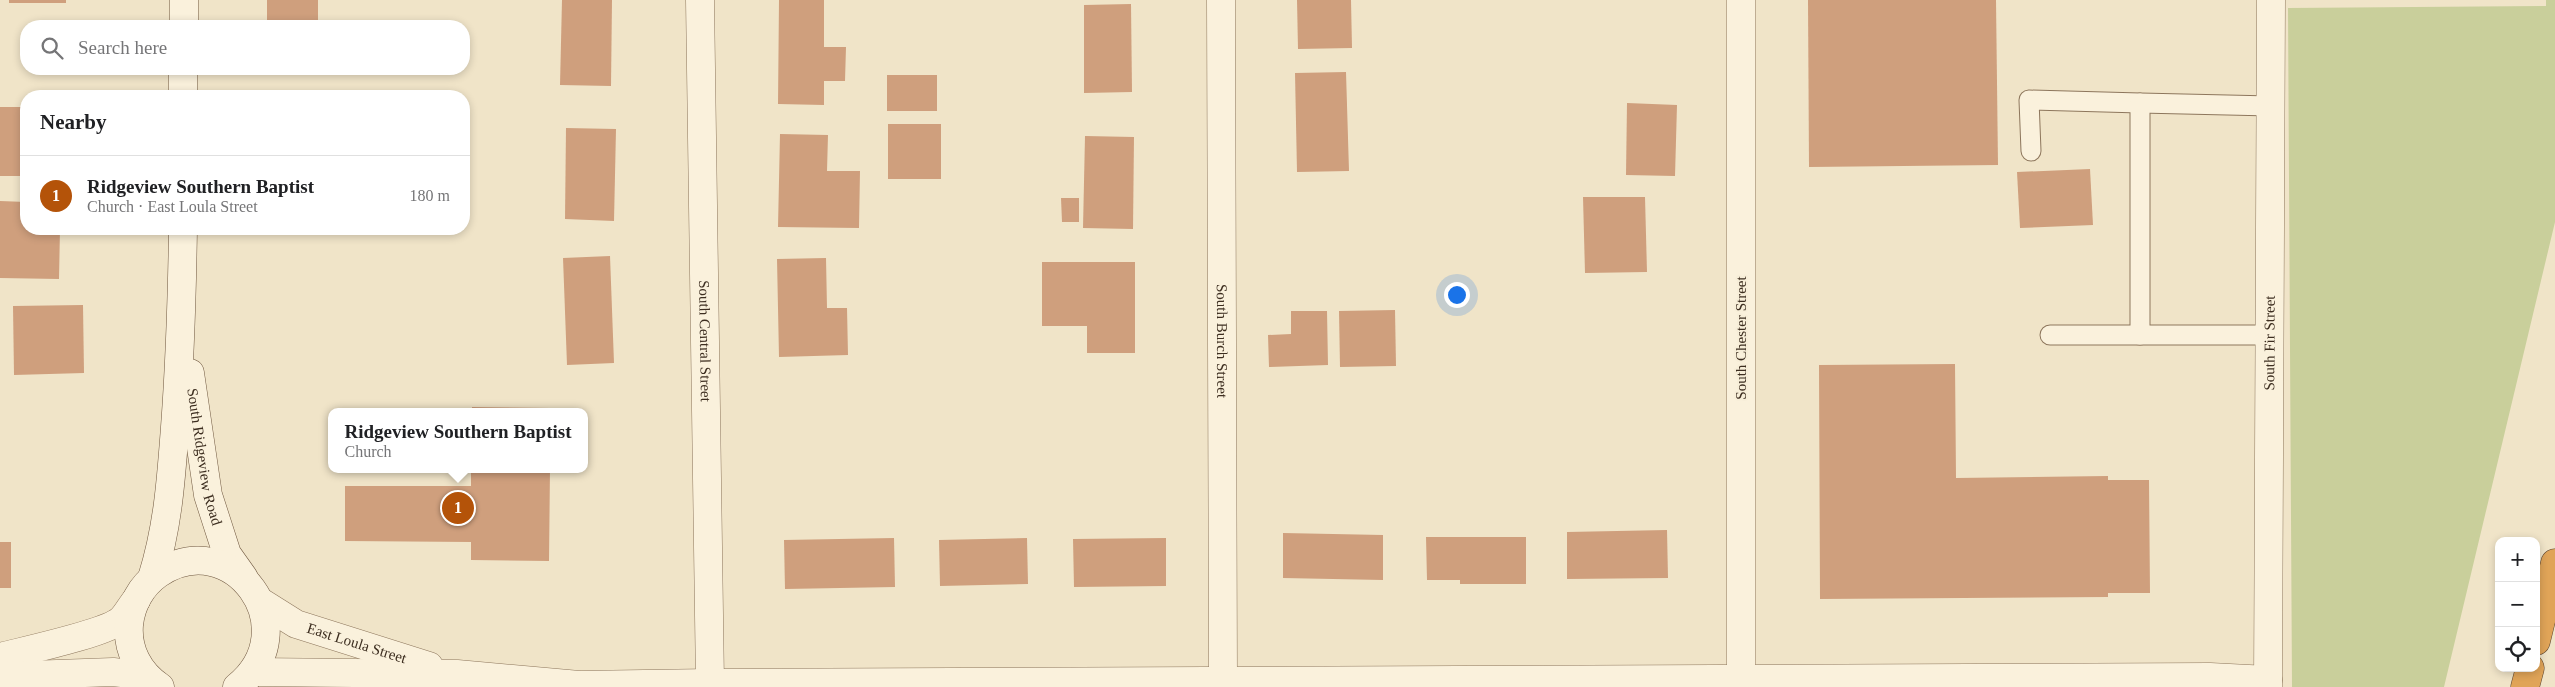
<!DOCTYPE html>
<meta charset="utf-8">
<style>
body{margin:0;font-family:Georgia,serif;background:#f2f2f2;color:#202124}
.controls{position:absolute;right:15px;bottom:15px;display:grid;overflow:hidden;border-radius:10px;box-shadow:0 2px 8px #0003}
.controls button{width:45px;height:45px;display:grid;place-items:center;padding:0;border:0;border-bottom:1px solid #e0e0e0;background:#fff;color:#202124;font:25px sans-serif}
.you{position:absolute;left:1456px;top:294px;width:18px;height:18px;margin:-12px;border:4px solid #fff;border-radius:50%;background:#1a73e8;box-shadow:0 0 0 8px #1a73e833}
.badge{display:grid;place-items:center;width:32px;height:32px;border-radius:50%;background:#b45309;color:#fff;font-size:16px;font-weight:700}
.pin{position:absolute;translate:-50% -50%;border:2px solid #fff;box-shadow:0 1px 5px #0006}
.popup{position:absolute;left:328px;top:408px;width:260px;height:65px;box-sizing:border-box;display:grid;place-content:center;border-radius:10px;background:#fff;filter:drop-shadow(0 1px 4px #0005);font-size:16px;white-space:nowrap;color:#757577}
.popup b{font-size:19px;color:#202124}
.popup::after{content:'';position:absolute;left:50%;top:100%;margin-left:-10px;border:10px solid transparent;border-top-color:#fff}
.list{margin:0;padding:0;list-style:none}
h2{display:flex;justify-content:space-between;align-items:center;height:65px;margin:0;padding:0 20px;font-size:21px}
h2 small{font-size:16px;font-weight:400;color:#757577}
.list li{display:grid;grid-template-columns:32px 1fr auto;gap:15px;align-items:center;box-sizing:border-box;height:80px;padding:0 20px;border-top:1px solid #e0e0e0}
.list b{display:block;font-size:19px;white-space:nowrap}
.list p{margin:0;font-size:16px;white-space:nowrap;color:#757577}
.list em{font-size:16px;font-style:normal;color:#757577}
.icon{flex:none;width:28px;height:28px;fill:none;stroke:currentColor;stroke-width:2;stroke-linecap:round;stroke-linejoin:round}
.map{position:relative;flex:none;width:2555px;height:687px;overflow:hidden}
.search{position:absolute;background:#fff;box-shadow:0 2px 8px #0003;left:20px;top:20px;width:450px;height:55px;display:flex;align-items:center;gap:12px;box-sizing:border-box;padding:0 18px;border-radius:20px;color:#757577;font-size:19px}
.panel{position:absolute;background:#fff;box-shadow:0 2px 8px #0003;left:20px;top:90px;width:450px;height:145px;border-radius:20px}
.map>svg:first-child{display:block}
.green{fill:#c9cf9b}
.building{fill:#cf9f7d}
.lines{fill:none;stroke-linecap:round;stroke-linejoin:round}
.service-casing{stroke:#8d765c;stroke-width:21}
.minor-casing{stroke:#8d765c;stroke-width:29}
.secondary-casing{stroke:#6f573f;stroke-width:29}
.motorway-casing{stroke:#5b4430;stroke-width:29}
.service{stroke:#faf1dc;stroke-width:19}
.minor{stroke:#faf1dc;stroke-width:28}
.secondary{stroke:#faf1dc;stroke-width:28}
.motorway{stroke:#e0a458;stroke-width:28}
.labels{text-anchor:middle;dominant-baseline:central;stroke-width:4;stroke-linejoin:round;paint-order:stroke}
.street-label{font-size:15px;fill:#3d2e20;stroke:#f7eed8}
</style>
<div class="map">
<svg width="2555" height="687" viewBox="0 0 2555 687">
<rect width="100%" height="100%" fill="#f0e4c8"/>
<path class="green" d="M2546,0H2555V222L2444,687H2292L2288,8L2546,6Z"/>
<g class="building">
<rect x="9" y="0" width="57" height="3"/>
<rect x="267" y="0" width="51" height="26"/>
<path d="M562,0H612L611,86L560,85Z"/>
<path d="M779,0H824V47H846L845,81H824V105L778,104Z"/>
<path d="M1297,0H1351L1352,48L1298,49Z"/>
<path d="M1808,0H1996L1998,165L1809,167Z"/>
<path d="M1131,4L1132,92L1084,93V5Z"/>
<path d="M1346,72L1349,171L1297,172L1295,73Z"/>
<rect x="887" y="75" width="50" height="36"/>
<path d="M1627,103L1677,105L1675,176L1626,175Z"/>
<rect x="0" y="107" width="26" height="69"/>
<rect x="888" y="124" width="53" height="55"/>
<path d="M566,128L616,129L614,221L565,219Z"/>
<path d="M780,134L828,135L827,171H860L859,228L778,227Z"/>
<path d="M1085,136L1134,137L1133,229L1083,228Z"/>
<path d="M2090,169L2093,225L2020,228L2017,172Z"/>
<path d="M1583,197H1645L1647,272L1585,273Z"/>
<path d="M1061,198H1079V222H1062Z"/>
<path d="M0,201L26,202V229H60L59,279L0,278Z"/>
<path d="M610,256L614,363L567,365L563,258Z"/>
<path d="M826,258L827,308H847L848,355L779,357L777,259Z"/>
<path d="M1042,262H1135V353H1087V326H1042Z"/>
<path d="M83,305L84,373L14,375L13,306Z"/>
<path d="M1395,310L1396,366L1340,367L1339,311Z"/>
<path d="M1291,311H1327L1328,365L1269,367L1268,335L1291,334Z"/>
<path d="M1955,364L1956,478L2108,476V480H2149L2150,593H2108V597L1820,599L1819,365Z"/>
<path d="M472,407L550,408V412H472Z"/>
<path d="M471,469H550L549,561L471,560V542L345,541V486H471Z"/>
<path d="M1667,530L1668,578L1567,579V532Z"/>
<path d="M1283,533L1383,535V580L1283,578Z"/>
<path d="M1426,537H1526V584H1460V580H1427Z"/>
<path d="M894,538L895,587L785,589L784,540Z"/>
<path d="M1027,538L1028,584L940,586L939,540Z"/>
<path d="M1166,538V586L1074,587L1073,539Z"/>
<rect x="0" y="542" width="11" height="46"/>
</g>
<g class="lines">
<g class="service-casing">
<g id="service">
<path d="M2031,151L2029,100L2140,103"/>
<path d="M2050,335H2140V103L2271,106"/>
<path d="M2140,335H2269"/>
</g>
</g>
<g class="minor-casing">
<g id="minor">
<path id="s1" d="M700,0L710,683"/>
<path id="s2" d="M1221,0L1223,681"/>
<path id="s3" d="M261,602L296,624L429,666"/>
<path d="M0,657C23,651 108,633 122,619C127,614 131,606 136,600"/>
<path d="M252,672L457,674L579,685L710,683C1210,683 1710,677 2210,677L2268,680"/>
<path d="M0,676L113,672L146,676"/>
<path d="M1741,677V0"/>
<path id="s4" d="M2268,687L2271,0"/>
</g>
</g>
<g class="secondary-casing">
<g id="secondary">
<path d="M184,26V0"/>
<path d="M183,96V69"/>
<path id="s5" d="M190,373L208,495L227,554L244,578"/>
<path d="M152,578C168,527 171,480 175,427C180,361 182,295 183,229"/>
<path d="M160,687C139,673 127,650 129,625C131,605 141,586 158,574C232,523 309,629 237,687"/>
</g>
</g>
<g class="motorway-casing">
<g id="motorway">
<path d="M2536,641L2555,563"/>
<path d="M2525,687L2530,668"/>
</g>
</g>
<use href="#service" class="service"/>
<use href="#minor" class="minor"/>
<use href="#secondary" class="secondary"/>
<use href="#motorway" class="motorway"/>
</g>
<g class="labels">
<g class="street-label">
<text transform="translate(1741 338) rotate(-90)">South Chester Street</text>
<text stroke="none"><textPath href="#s1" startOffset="341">South Central Street</textPath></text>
<text stroke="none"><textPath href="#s2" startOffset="341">South Burch Street</textPath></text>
<text stroke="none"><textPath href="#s4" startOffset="344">South Fir Street</textPath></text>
<text stroke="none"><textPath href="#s5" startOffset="85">South Ridgeview Road</textPath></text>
<text stroke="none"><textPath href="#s3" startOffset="105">East Loula Street</textPath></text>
</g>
</g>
</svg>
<div class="controls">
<button>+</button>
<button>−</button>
<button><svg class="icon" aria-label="locate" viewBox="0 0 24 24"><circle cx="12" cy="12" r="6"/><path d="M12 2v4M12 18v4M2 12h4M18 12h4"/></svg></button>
</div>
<div class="you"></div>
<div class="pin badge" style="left:458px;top:508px">1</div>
<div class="popup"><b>Ridgeview Southern Baptist</b>Church</div>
<div class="search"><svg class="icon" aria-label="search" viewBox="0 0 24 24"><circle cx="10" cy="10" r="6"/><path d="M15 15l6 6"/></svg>Search here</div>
<section class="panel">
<h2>Nearby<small></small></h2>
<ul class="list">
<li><span class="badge">1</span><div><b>Ridgeview Southern Baptist</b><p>Church · East Loula Street</p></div><em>180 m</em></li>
</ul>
</section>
</div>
